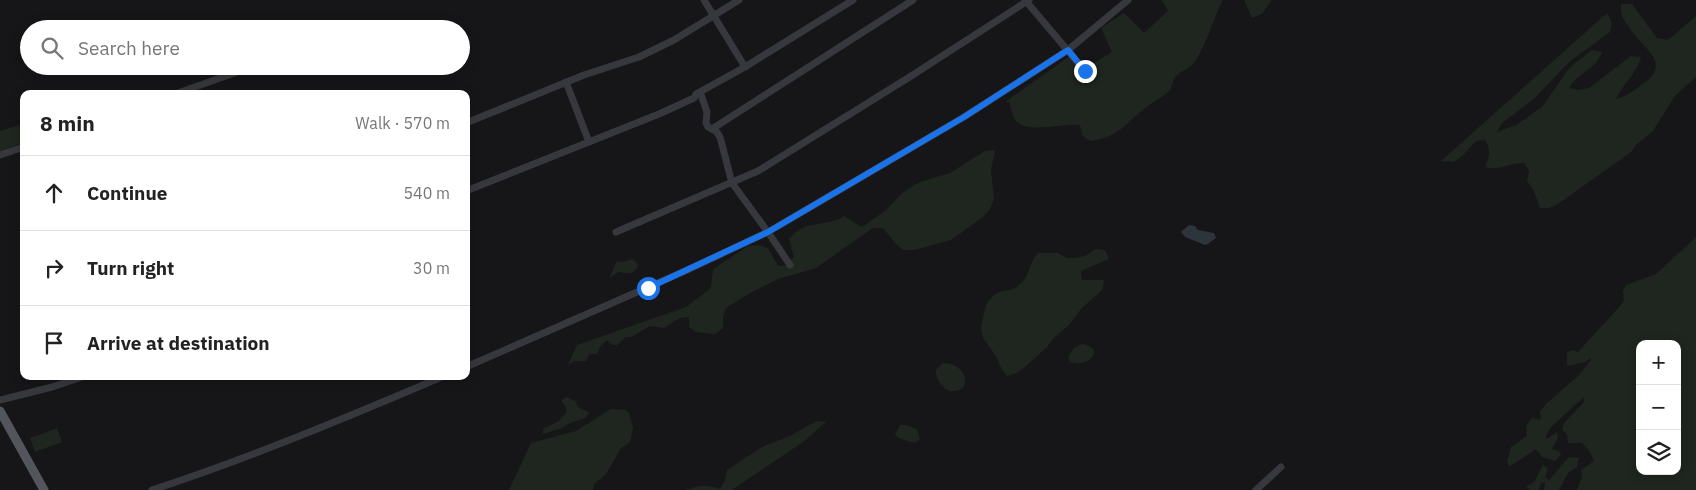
<!DOCTYPE html>
<meta charset="utf-8">
<style>
body{margin:0;font-family:"IBM Plex Sans",sans-serif;background:#f6f6f6;color:#222}
.controls{position:absolute;right:15px;bottom:15px;display:grid;overflow:hidden;border-radius:10px;box-shadow:0 2px 12px #0003}
.controls button{width:45px;height:45px;display:grid;place-items:center;padding:0;border:0;border-bottom:1px solid #e0e0e0;background:#fff;color:#222;font:25px sans-serif}
.stop{position:absolute;width:15px;height:15px;margin:-11px;border:4px solid #1a73e8;border-radius:50%;background:#fff}
.stop.end{background:#1a73e8;border-color:#fff;box-shadow:0 1px 5px #0008}
.list{margin:0;padding:0;list-style:none}
h2{display:flex;justify-content:space-between;align-items:center;height:65px;margin:0;padding:0 20px;font-size:21px}
h2 small{font-size:16px;font-weight:400;color:#767676}
.list li{display:grid;grid-template-columns:32px 1fr auto;gap:15px;align-items:center;box-sizing:border-box;height:75px;padding:0 20px;border-top:1px solid #e0e0e0}
.list b{display:block;font-size:19px;white-space:nowrap}
.list em{font-size:16px;font-style:normal;color:#767676}
.icon{flex:none;width:28px;height:28px;fill:none;stroke:currentColor;stroke-width:2;stroke-linecap:round;stroke-linejoin:round}
.map{position:relative;flex:none;width:1696px;height:490px;overflow:hidden}
.search{position:absolute;background:#fff;box-shadow:0 2px 12px #0003;left:20px;top:20px;width:450px;height:55px;display:flex;align-items:center;gap:12px;box-sizing:border-box;padding:0 18px;border-radius:28px;color:#767676;font-size:19px}
.panel{position:absolute;background:#fff;box-shadow:0 2px 12px #0003;left:20px;top:90px;width:450px;height:290px;border-radius:10px}
.map>svg:first-child{display:block}
.green{fill:#1e261f;fill-rule:evenodd}
.water{fill:#2c353c}
.lines{fill:none;stroke-linecap:round;stroke-linejoin:round}
.minor{stroke:#37383d;stroke-width:7}
.major{stroke:#53555c;stroke-width:9}
.route{stroke:#1a73e8;stroke-width:6}
</style>
<div class="map">
<svg width="1696" height="490" viewBox="0 0 1696 490">
<rect width="100%" height="100%" fill="#161618"/>
<g class="green">
<path d="M1162,0H1223C1213,19 1208,41 1196,60C1190,70 1182,69 1176,76C1172,80 1173,86 1170,90C1164,97 1155,100 1148,106C1126,122 1119,138 1090,141L1082,135L1080,125C1064,123 1028,134 1016,121C1012,116 1011,107 1009,102H1005L1070,56L1084,69L1112,52L1101,28L1124,13L1144,33L1168,11Z"/>
<path d="M1244,0H1272L1262,14L1252,18Z"/>
<path d="M1621,4H1632L1657,38L1668,40L1696,16V77L1675,96L1653,131L1637,144L1631,152L1558,204L1549,208H1540L1533,189L1527,181L1529,171L1524,163C1508,163 1500,171 1485,167C1490,156 1491,150 1485,140L1476,141L1462,156L1454,162L1441,161L1607,13L1612,23L1610,32L1569,62L1534,99L1502,123L1497,132L1516,125L1542,107L1567,71L1575,63L1592,50L1602,52C1596,70 1578,72 1569,88L1578,90L1589,88L1631,56L1641,57C1637,74 1623,83 1616,99C1627,96 1635,90 1644,83C1667,67 1652,54 1638,39C1633,33 1626,24 1622,16C1621,13 1621,8 1621,4Z"/>
<path d="M19,125L24,138V143L0,151V131Z"/>
<path d="M995,150L991,170L994,199L990,209L983,217L951,240L914,250H903L895,243L883,228H873L816,268L778,279L752,292L726,308L723,317V328L715,334L696,332L689,327V317L680,318L664,328L650,326L631,337H626L617,345H613L607,340L600,347L597,354H590L586,361H574L568,365L577,345L686,307L711,288L713,269L748,246L758,245L768,248L778,266L787,265L794,257L789,239C807,217 824,229 844,216L862,227L886,210L902,193L920,182L950,173L985,151Z"/>
<path d="M1696,237V490H1577L1582,477L1581,470L1594,461L1590,452L1582,443H1568L1567,434L1562,430L1564,423L1584,402V397L1551,427L1546,436L1547,439L1557,432L1558,438L1552,449L1559,451L1561,455L1555,461L1542,457L1536,449L1509,467L1507,461L1511,447L1527,436L1526,426L1532,418L1541,420L1540,411L1547,403L1578,376L1591,360L1590,358L1586,362L1567,366V353L1572,350L1578,352L1620,306L1624,301L1623,291L1626,285L1656,274ZM1640,344H1677V471H1640Z"/>
<path d="M1095,249L1105,250L1109,259L1081,271L1082,280H1104L1103,289L1081,309L1069,325L1053,339L1047,347L1025,367L1017,373L1007,376C1002,370 1000,366 997,359C987,338 976,341 984,314C985,308 987,301 992,297C1000,288 1011,293 1019,285C1030,277 1028,264 1038,253H1058L1067,258H1077L1087,255Z"/>
<path d="M633,259L638,265C635,276 627,273 618,272L609,278L617,261L623,262Z"/>
<path d="M1082,344C1107,348 1088,369 1070,362L1068,357L1074,348Z"/>
<path d="M943,363C957,362 970,375 963,388C959,390 954,392 950,391C942,389 935,378 936,370Z"/>
<path d="M566,397L575,401L579,408L589,412L585,418L570,423L562,428L543,434V429L559,421L567,411L565,406L562,402V400Z"/>
<path d="M611,409L626,410L629,413L633,428L631,438L629,443L621,448L606,474L594,484L593,490H509L531,443L576,431Z"/>
<path d="M816,421L826,422L803,442L732,490H686C700,485 707,484 720,489L725,480L727,470L762,447L790,436Z"/>
<path d="M900,425H905L917,429L920,439C913,446 906,439 898,438L895,434Z"/>
<path d="M57,428L62,442L35,452L30,438Z"/>
<path d="M1569,457L1579,458L1577,467L1568,473L1559,490H1544L1545,483L1541,482L1539,490H1531L1526,487L1534,482L1543,465L1548,468L1545,477L1549,480Z"/>
</g>
<path class="water" d="M1189,225L1195,226L1198,230L1214,233L1216,238L1208,244L1205,245L1185,237L1181,232Z"/>
<g class="lines">
<g class="minor">
<path d="M704,0L745,67"/>
<path d="M1025,0L1085,71"/>
<path d="M566,82L589,142"/>
<path d="M700,92L707,112L706,123L708,127L716,131L720,137L732,183L768,232L790,265"/>
<path d="M175,94L254,66"/>
<path d="M466,123L584,75L639,57L674,40L739,0"/>
<path d="M712,129L913,0"/>
<path d="M0,155L24,147"/>
<path d="M466,191L659,114L694,98L696,94L745,67L853,0"/>
<path d="M616,232L758,171L908,78L1029,0"/>
<path d="M466,367L685,271L768,232L964,117L1068,50L1128,0"/>
<path d="M0,400L52,387L85,376"/>
<path d="M152,490C252,457 348,417 444,376"/>
<path d="M1256,490L1281,467"/>
</g>
<path class="major" d="M0,411L44,490"/>
</g>
<g class="lines">
<path class="route" d="M648,288L768,232L964,117L1068,50L1085,71"/>
</g>
</svg>
<div class="controls">
<button>+</button>
<button>−</button>
<button><svg class="icon" aria-label="layers" viewBox="0 0 24 24"><path d="M12 4l9 5-9 5-9-5zM3 14l9 5 9-5"/></svg></button>
</div>
<div class="stop" style="left:648px;top:288px"></div>
<div class="stop end" style="left:1085px;top:71px"></div>
<div class="search"><svg class="icon" aria-label="search" viewBox="0 0 24 24"><circle cx="10" cy="10" r="6"/><path d="M15 15l6 6"/></svg>Search here</div>
<section class="panel">
<h2>8 min<small>Walk · 570 m</small></h2>
<ul class="list">
<li><svg class="icon" aria-label="ahead" viewBox="0 0 24 24"><path d="M12 20V5M6 11l6-6 6 6"/></svg><div><b>Continue</b></div><em>540 m</em></li>
<li><svg class="icon" aria-label="right" viewBox="0 0 24 24"><path d="M7 20v-9h11M14 6l5 5-5 5"/></svg><div><b>Turn right</b></div><em>30 m</em></li>
<li><svg class="icon" aria-label="arrive" viewBox="0 0 24 24"><path d="M6 21V4h12l-3 4 3 4H6"/></svg><div><b>Arrive at destination</b></div></li>
</ul>
</section>
</div>
